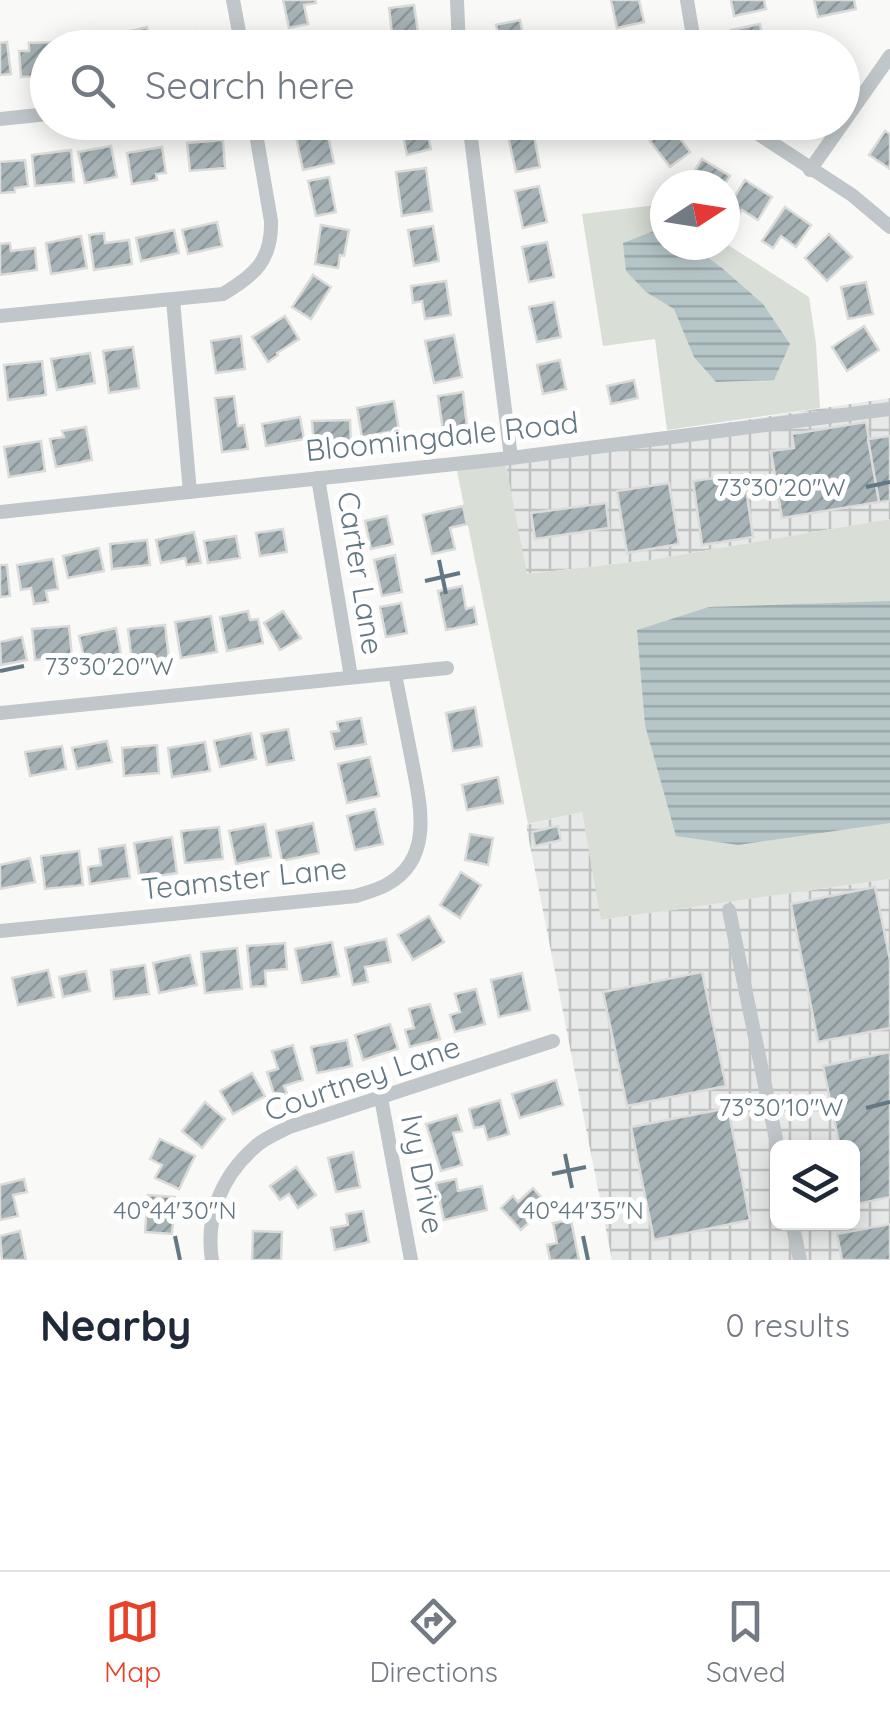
<!DOCTYPE html>
<meta charset="utf-8">
<style>
body{margin:0;font-family:Quicksand,sans-serif;background:#f2f2f3;color:#1f2937}
.controls{position:absolute;right:30px;bottom:30px;display:grid;overflow:hidden;border-radius:15px;box-shadow:0 5px 25px #0003}
.controls button{width:90px;height:90px;display:grid;place-items:center;padding:0;border:0;border-bottom:2px solid #e0e1e3;background:#fff;color:#1f2937;font:50px sans-serif}
.compass{position:absolute;left:650px;top:170px;width:90px;height:90px;border-radius:50%;background:#fff;box-shadow:0 5px 25px #0003;rotate:78deg}
.list{margin:0;padding:0;list-style:none}
h2{display:flex;justify-content:space-between;align-items:center;height:130px;margin:0;padding:0 40px;font-size:42px}
h2 small{font-size:32px;font-weight:400;color:#747a83}
.icon{flex:none;width:55px;height:55px;fill:none;stroke:currentColor;stroke-width:2;stroke-linecap:round;stroke-linejoin:round}
.map{position:relative;flex:none;width:890px;height:1260px;overflow:hidden}
.search{position:absolute;background:#fff;box-shadow:0 5px 25px #0003;left:30px;right:30px;top:30px;height:110px;display:flex;align-items:center;gap:25px;box-sizing:border-box;padding:0 35px;border-radius:55px;color:#747a83;font-size:38px}
.sheet{height:310px;background:#fff}
nav{display:flex;justify-content:space-around;align-items:center;box-sizing:border-box;height:140px;border-top:2px solid #e0e1e3;background:#fff;font-size:28px;color:#747a83}
nav a{display:grid;justify-items:center;gap:5px}
nav .on{color:#e74229}
.map>svg:first-child{display:block}
.industrial{fill:url(#industrial-grid);fill-rule:evenodd}
.green{fill:#d9ded6}
.water{fill:url(#water-rules)}
.building{fill:url(#building-hatch);stroke:#dbdbd9;stroke-width:2.5}
.lines{fill:none;stroke-linecap:round;stroke-linejoin:round}
.minor{stroke:#c0c6c9;stroke-width:14}
.ticks{fill:none;stroke:#637882;stroke-width:4}
.labels{text-anchor:middle;dominant-baseline:central;stroke-width:10;stroke-linejoin:round;paint-order:stroke}
.street-label{font-size:30px;fill:#637882;stroke:#fff}
.ticks-label{font-size:25px;text-anchor:middle;fill:#637882;stroke:#fff;stroke-width:10;stroke-linejoin:round;paint-order:stroke}
</style>
<div class="map">
<svg width="890" height="1260" viewBox="0 0 890 1260">
<defs>
<pattern id="industrial-grid" width="8" height="8" patternUnits="userSpaceOnUse" patternTransform="scale(2.5)"><rect width="8" height="8" fill="#e7e9e8"/><path d="M0 4h8M4 0v8" fill="none" stroke="#bfc2c1"/></pattern>
<pattern id="water-rules" width="6" height="5" patternUnits="userSpaceOnUse" patternTransform="scale(2.5)"><rect width="6" height="5" fill="#b6c6c8"/><path d="M0 2.5h6" fill="none" stroke="#98a6a8"/></pattern>
<pattern id="building-hatch" width="6" height="6" patternUnits="userSpaceOnUse" patternTransform="scale(2.5)"><rect width="6" height="6" fill="#a6b2b6"/><path d="M-1 1l2-2M0 6l6-6M5 7l2-2" fill="none" stroke="#8b9699"/></pattern>
</defs>
<rect width="100%" height="100%" fill="#f9f9f7"/>
<g class="industrial">
<path d="M890,398V519L650,560L526,574L504,456Z"/>
<path d="M582,812L602,920L890,879V1260H612L526,825ZM778,1148H852V1222H778Z"/>
</g>
<g class="green">
<path d="M665,204V245H725V243L809,297L816,344L820,408L667,430L655,339L603,346L582,214Z"/>
<path d="M504,456L527,574L650,560L890,519V879L601,920L582,812L528,824L455,461Z"/>
</g>
<g class="water">
<path d="M659,229L665,231V245H691L722,268L763,304L790,344L774,380L716,382L694,357L674,309L646,292L626,271L623,243Z"/>
<path d="M890,601V823L738,845L676,836L645,725L637,630L709,607Z"/>
</g>
<g class="building">
<path d="M283,0H315L316,3L304,5L308,24L289,28Z"/>
<path d="M611,0H639L644,22L617,28Z"/>
<path d="M731,0H764L766,9L734,16Z"/>
<path d="M814,0H854L856,9L818,17Z"/>
<path d="M414,5L419,39L393,42L389,8Z"/>
<path d="M520,20L526,48H501L496,25Z"/>
<path d="M760,24L764,48H735L731,30Z"/>
<path d="M147,27L152,48H113L110,36Z"/>
<path d="M195,31L198,48H160L159,37Z"/>
<path d="M314,32L317,48H289L287,38Z"/>
<path d="M7,42L11,74L0,75V43Z"/>
<path d="M56,42L57,48H48V76L21,77L19,51H29V43Z"/>
<path d="M400,122H425L431,149L407,155Z"/>
<path d="M671,126L690,152L670,167L650,141Z"/>
<path d="M327,131L334,163L303,170L296,137Z"/>
<path d="M533,131L540,167L516,172L508,136Z"/>
<path d="M885,131L890,134V169L869,155Z"/>
<path d="M223,140L225,168L190,171L187,143Z"/>
<path d="M111,146L117,177L85,183L78,152Z"/>
<path d="M162,147L166,173L156,174L157,180L132,184L127,153Z"/>
<path d="M71,150L74,182L35,186L32,155Z"/>
<path d="M702,159L730,176L724,185H694L688,181Z"/>
<path d="M25,160L28,186L15,188V192L0,193V162Z"/>
<path d="M426,168L432,211L402,216L396,172Z"/>
<path d="M329,177L336,212L316,216L308,181Z"/>
<path d="M745,180L772,197L758,220L742,210L734,221L725,215V212Z"/>
<path d="M539,186L547,222L523,228L515,191Z"/>
<path d="M785,207L811,225L796,247L781,236L773,248L762,241Z"/>
<path d="M217,222L222,246L188,254L182,230Z"/>
<path d="M321,225L349,230L344,256L340,255L338,268L315,264Z"/>
<path d="M433,226L439,261L414,266L408,230Z"/>
<path d="M174,230L179,253L141,261L136,238Z"/>
<path d="M104,233L105,243L129,240L132,264L94,270L89,235Z"/>
<path d="M829,234L852,257L827,281L805,258Z"/>
<path d="M81,236L87,268L51,274L46,243Z"/>
<path d="M547,242L554,277L529,282L522,247Z"/>
<path d="M10,243L11,251L35,248L37,270L0,275V244Z"/>
<path d="M313,275L331,287L311,319L292,307Z"/>
<path d="M446,281L451,315L425,319L422,301L413,303L411,286Z"/>
<path d="M866,282L873,314L848,319L841,287Z"/>
<path d="M554,302L561,337L537,342L529,307Z"/>
<path d="M285,316L299,339L277,353L278,355L268,362L252,337Z"/>
<path d="M864,326L879,350L847,371L832,347Z"/>
<path d="M454,335L462,377L434,383L425,341Z"/>
<path d="M241,336L245,369L216,373L211,341Z"/>
<path d="M133,347L139,388L109,393L103,351Z"/>
<path d="M90,353L95,383L57,390L51,359Z"/>
<path d="M560,360L566,389L543,394L537,365Z"/>
<path d="M42,361L46,395L8,400L4,365Z"/>
<path d="M634,380L638,398L611,404L607,386Z"/>
<path d="M463,392L467,427L443,431L438,396Z"/>
<path d="M234,396L238,426L244,425L248,449L222,452L215,398Z"/>
<path d="M394,401L399,430L362,437L357,408Z"/>
<path d="M300,417L304,439L266,446L262,424Z"/>
<path d="M350,420L351,444L314,446L312,421Z"/>
<path d="M866,422L879,502L782,518L771,451L794,448L792,434Z"/>
<path d="M86,427L92,460L56,467L50,439L64,437L62,431Z"/>
<path d="M890,436V501L879,502L868,439Z"/>
<path d="M41,441L45,471L9,477L4,447Z"/>
<path d="M744,474L753,537L702,545L693,481Z"/>
<path d="M669,483L679,544L627,553L617,491Z"/>
<path d="M606,503L609,528L535,539L531,513Z"/>
<path d="M463,506L467,524L450,528L455,549L432,554L423,515Z"/>
<path d="M387,516L393,544L371,549L365,521Z"/>
<path d="M283,529L287,552L260,556L256,533Z"/>
<path d="M194,532L201,563L187,565L185,558L161,563L156,540Z"/>
<path d="M236,536L240,558L208,563L204,541Z"/>
<path d="M147,540L150,565L112,569L110,544Z"/>
<path d="M99,548L104,571L68,578L63,556Z"/>
<path d="M395,555L402,592L382,596L374,560Z"/>
<path d="M53,559L58,589L46,591L48,602L34,604L31,588L21,590L17,565Z"/>
<path d="M0,565H7L10,596L0,597Z"/>
<path d="M462,586L466,609L474,607L477,624L446,630L438,591Z"/>
<path d="M401,603L407,633L386,637L380,607Z"/>
<path d="M248,611L250,620L258,619L263,643L227,651L220,617Z"/>
<path d="M283,611L301,638L280,650L264,623Z"/>
<path d="M211,616L217,652L181,658L175,622Z"/>
<path d="M165,625L169,658L132,662L128,629Z"/>
<path d="M69,626L72,657L35,660L32,629Z"/>
<path d="M116,628L121,654L85,662L79,636Z"/>
<path d="M22,637L27,660L1,665L0,642Z"/>
<path d="M475,707L482,746L453,751L446,713Z"/>
<path d="M361,718L366,744L335,749L331,732L339,731L337,722Z"/>
<path d="M288,729L294,760L267,765L261,734Z"/>
<path d="M251,733L256,759L220,767L214,741Z"/>
<path d="M107,741L112,762L77,769L72,748Z"/>
<path d="M205,742L210,771L172,777L168,748Z"/>
<path d="M157,745L159,773L124,776L122,748Z"/>
<path d="M62,746L66,769L30,776L25,752Z"/>
<path d="M370,757L379,796L347,803L338,764Z"/>
<path d="M498,777L503,803L467,810L462,785Z"/>
<path d="M375,809L383,844L355,850L347,816Z"/>
<path d="M313,823L319,853L282,861L276,831Z"/>
<path d="M265,824L271,857L236,864L229,831Z"/>
<path d="M558,826L561,840L535,846L532,832Z"/>
<path d="M219,827L223,859L185,863L181,831Z"/>
<path d="M470,834L493,838L488,865L465,860Z"/>
<path d="M172,837L177,873L140,879L134,843Z"/>
<path d="M125,845L130,878L90,884L88,867L101,865L99,849Z"/>
<path d="M79,851L83,885L45,889L41,856Z"/>
<path d="M30,858L35,882L0,889V865Z"/>
<path d="M461,872L481,885L460,918L440,905Z"/>
<path d="M875,887L890,960V1028L818,1042L791,904Z"/>
<path d="M429,916L444,942L413,960L398,935Z"/>
<path d="M386,939L391,962L365,967L368,982L353,985L345,948Z"/>
<path d="M332,942L339,976L302,983L295,949Z"/>
<path d="M285,943L287,969L265,971L266,986L251,987L247,946Z"/>
<path d="M237,948L242,989L205,993L201,952Z"/>
<path d="M190,955L197,985L159,993L153,963Z"/>
<path d="M145,965L149,994L114,999L111,970Z"/>
<path d="M48,970L54,997L18,1005L12,978Z"/>
<path d="M86,971L90,991L63,997L59,977Z"/>
<path d="M702,972L726,1086L627,1106L603,992Z"/>
<path d="M522,973L530,1010L499,1017L491,980Z"/>
<path d="M476,989L485,1024L455,1032L450,1015L460,1012L455,994Z"/>
<path d="M430,1004L440,1039L410,1047L405,1030L414,1028L409,1009Z"/>
<path d="M390,1024L398,1049L363,1060L355,1035Z"/>
<path d="M347,1040L352,1066L317,1073L311,1047Z"/>
<path d="M293,1045L303,1080L284,1086L287,1093L275,1097L267,1072L278,1069L272,1051Z"/>
<path d="M890,1052V1197L852,1205V1148H840L823,1066Z"/>
<path d="M252,1073L265,1096L233,1114L220,1091Z"/>
<path d="M556,1080L563,1105L520,1118L512,1094Z"/>
<path d="M500,1100L509,1134L488,1140L484,1126L474,1128L469,1109Z"/>
<path d="M205,1102L225,1119L202,1148L182,1131Z"/>
<path d="M728,1108L750,1220L654,1240L631,1127Z"/>
<path d="M457,1115L462,1131L453,1133L462,1165L441,1171L426,1124Z"/>
<path d="M160,1139L195,1156L179,1189L155,1178L162,1165L150,1159Z"/>
<path d="M353,1152L360,1187L336,1192L328,1158Z"/>
<path d="M296,1167L316,1195L298,1208L289,1194L280,1200L270,1186Z"/>
<path d="M24,1179L27,1192L13,1195L18,1216L0,1220V1185Z"/>
<path d="M456,1179L458,1191L482,1186L487,1210L444,1220L436,1183Z"/>
<path d="M533,1188L548,1205L521,1230L501,1208L513,1196L518,1202Z"/>
<path d="M148,1195L175,1197L172,1234L145,1232Z"/>
<path d="M363,1211L369,1242L335,1250L331,1228L348,1225L346,1214Z"/>
<path d="M571,1220L579,1260H550L547,1245L557,1243L553,1223Z"/>
<path d="M890,1224V1260H842L837,1234Z"/>
<path d="M20,1231L26,1260H2L0,1236Z"/>
<path d="M253,1231L282,1232L281,1260H252Z"/>
</g>
<g class="lines">
<g class="minor">
<path d="M233,0L242,48"/>
<path d="M457,0L459,48"/>
<path d="M687,0L695,48"/>
<path d="M0,119L48,114"/>
<path d="M469,122L511,458"/>
<path d="M740,122L852,195L890,227"/>
<path d="M810,170L890,56"/>
<path d="M173,300L190,492"/>
<path d="M0,316L223,294C255,275 272,260 271,221L254,122"/>
<path d="M318,478L351,677"/>
<path d="M0,512L511,458L890,409"/>
<path d="M0,713L447,668"/>
<path d="M729,910L778,1149"/>
<path d="M0,931L356,896C365,893 377,890 386,885C433,860 421,808 413,766C407,735 401,704 395,674"/>
<path d="M381,1098L411,1260"/>
<path d="M792,1222L800,1260"/>
<path d="M212,1260C205,1216 222,1176 255,1147C264,1138 278,1133 289,1127L553,1041"/>
</g>
</g>
<path class="ticks" d="M866,487L890,482M439,560L446,594M425,581L460,573M0,671L24,666M866,1108L890,1102M565,1154L572,1188M552,1174L586,1167M175,1236L180,1260M583,1236L588,1260"/>
<g class="labels">
<g class="street-label">
<text transform="translate(442 436) rotate(-6)">Bloomingdale Road</text>
<text transform="translate(361 573) rotate(81)">Carter Lane</text>
<text transform="translate(244 878) rotate(-6)">Teamster Lane</text>
<text transform="translate(362 1078) rotate(-19)">Courtney Lane</text>
<text transform="translate(423 1174) rotate(79)">Ivy Drive</text>
</g>
</g>
<g class="ticks-label">
<text x="781" y="496">73°30'20"W</text>
<text x="109" y="675">73°30'20"W</text>
<text x="781" y="1116">73°30'10"W</text>
<text x="175" y="1219">40°44'30"N</text>
<text x="583" y="1219">40°44'35"N</text>
</g>
</svg>
<div class="controls">
<button><svg class="icon" aria-label="layers" viewBox="0 0 24 24"><path d="M12 4l9 5-9 5-9-5zM3 14l9 5 9-5"/></svg></button>
</div>
<svg class="compass" viewBox="-18 -18 36 36"><path d="M0-13l5 13h-10z" fill="#e53935"/><path d="M0 13l5-13h-10z" fill="#747a83"/></svg>
<div class="search"><svg class="icon" aria-label="search" viewBox="0 0 24 24"><circle cx="10" cy="10" r="6"/><path d="M15 15l6 6"/></svg>Search here</div>
</div>
<section class="sheet">
<h2>Nearby<small>0 results</small></h2>
<ul class="list">
</ul>
</section>
<nav>
<a class="on"><svg class="icon" aria-label="map" viewBox="0 0 24 24"><path d="M3 6l6-2 6 2 6-2v14l-6 2-6-2-6 2zM9 4v14M15 6v14"/></svg>Map</a>
<a><svg class="icon" aria-label="directions" viewBox="0 0 24 24"><path d="M12 3l9 9-9 9-9-9zM9 14v-3h6M13 9l2 2-2 2"/></svg>Directions</a>
<a><svg class="icon" aria-label="saved" viewBox="0 0 24 24"><path d="M7 4h10v16l-5-4-5 4z"/></svg>Saved</a>
</nav>
